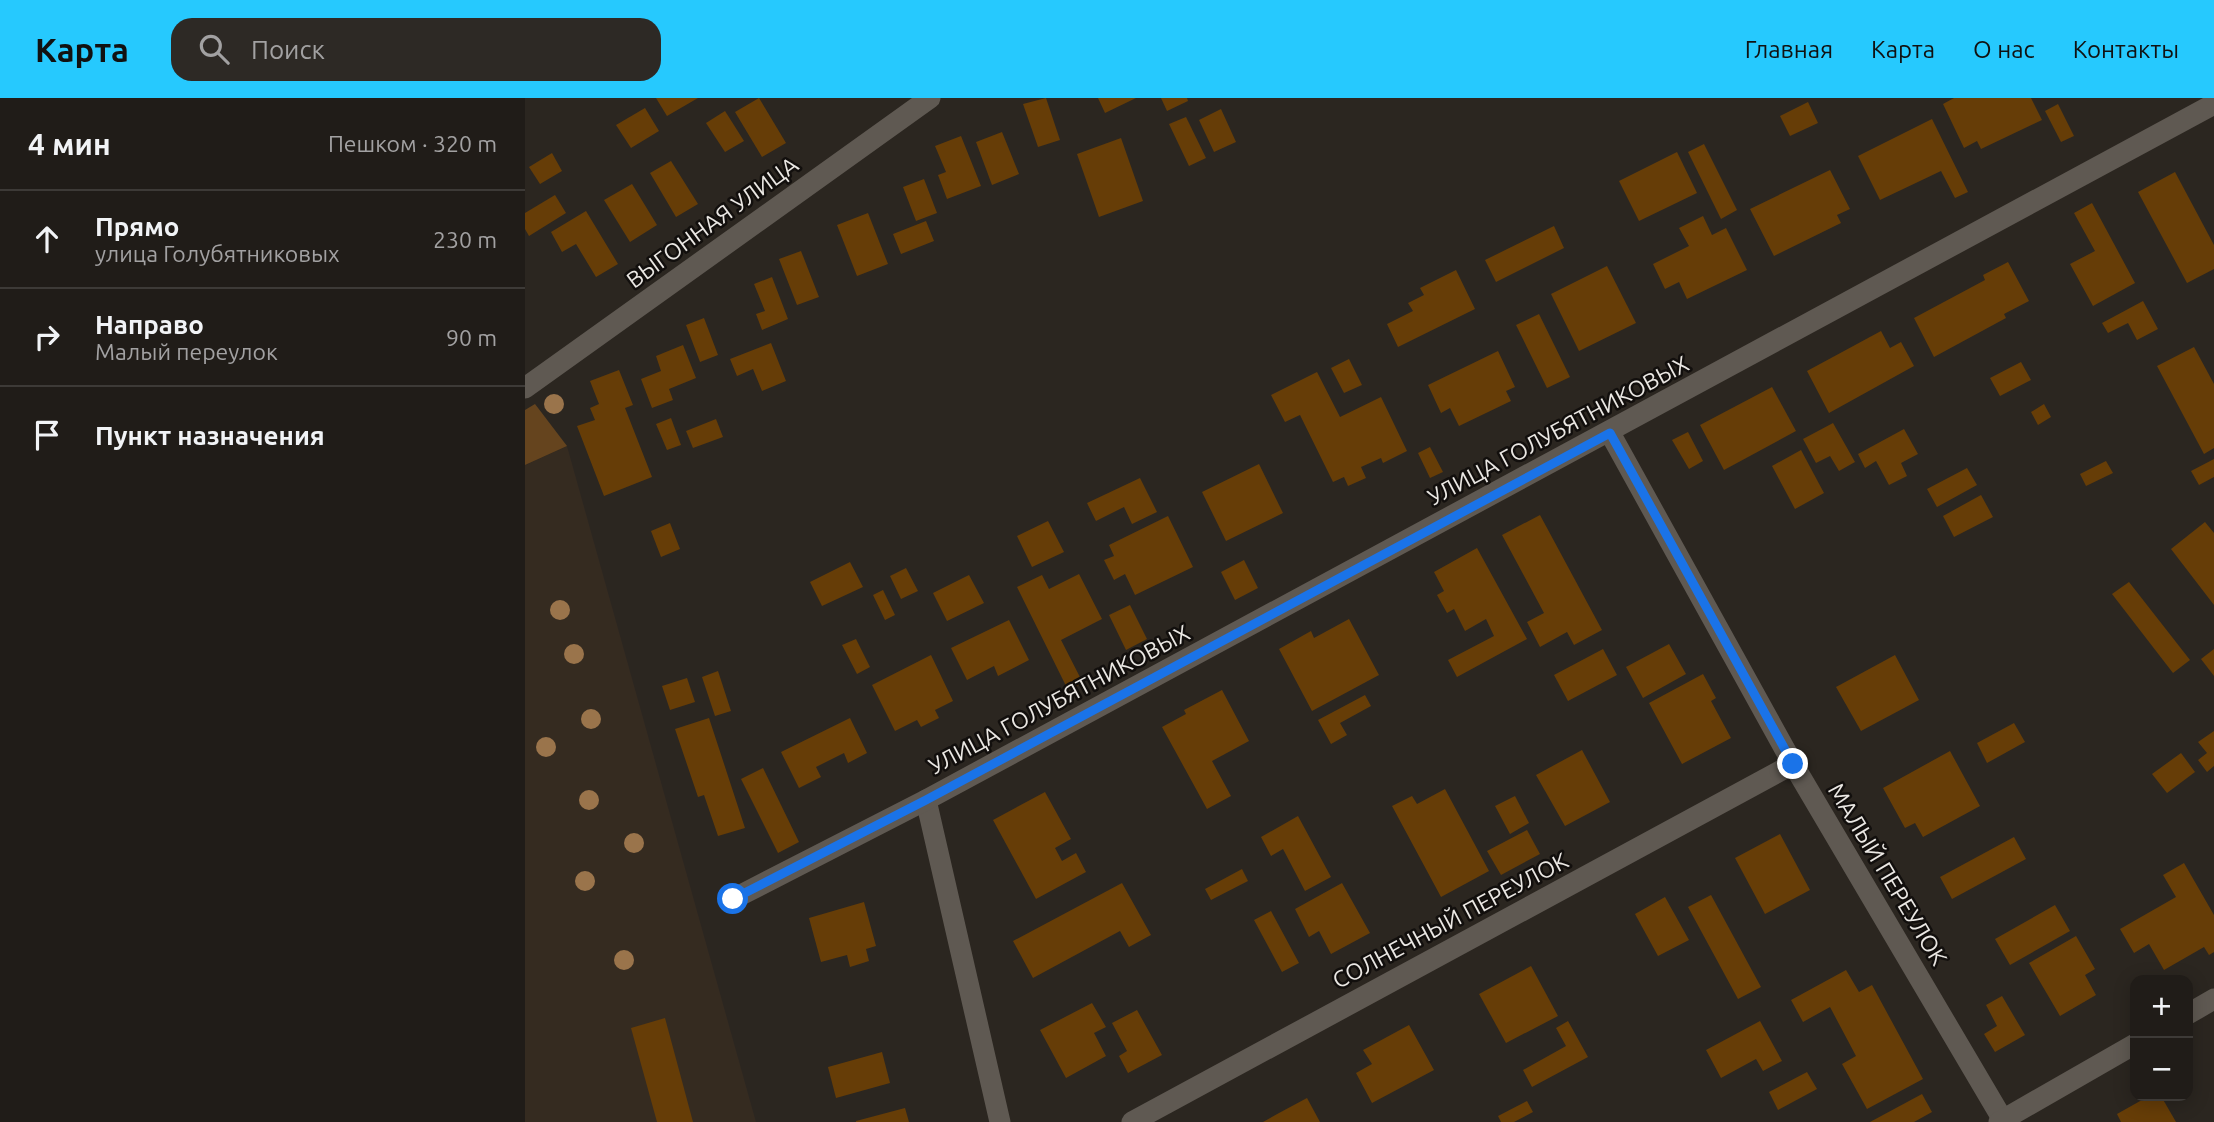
<!DOCTYPE html>
<html lang="ru">
<meta charset="utf-8">
<style>
body{margin:0;font-family:Ubuntu,sans-serif;background:#2d2925;color:#f1f3f6}
.controls{position:absolute;right:21px;bottom:21px;display:grid;overflow:hidden;border-radius:14px;box-shadow:0 4px 18px #0003}
.controls button{width:63px;height:63px;display:grid;place-items:center;padding:0;border:0;border-bottom:2px solid #3d3a37;background:#201c18;color:#f1f3f6;font:35px sans-serif}
.stop{position:absolute;width:21px;height:21px;margin:-16px;border:5px solid #1a73e8;border-radius:50%;background:#fff}
.stop.end{background:#1a73e8;border-color:#fff;box-shadow:0 2px 7px #0008}
.list{margin:0;padding:0;list-style:none}
h2{display:flex;justify-content:space-between;align-items:center;height:91px;margin:0;padding:0 28px;font-size:30px}
h2 small{font-size:23px;font-weight:400;color:#a2a1a2}
.list li{display:grid;grid-template-columns:46px 1fr auto;gap:21px;align-items:center;box-sizing:border-box;height:98px;padding:0 28px;border-top:2px solid #3d3a37}
.list b{display:block;font-size:26px;white-space:nowrap}
.list p{margin:0;font-size:23px;white-space:nowrap;color:#a2a1a2}
.list em{font-size:23px;font-style:normal;color:#a2a1a2}
.icon{flex:none;width:38px;height:38px;fill:none;stroke:currentColor;stroke-width:2;stroke-linecap:round;stroke-linejoin:round}
.map{position:relative;flex:none;width:1689px;height:1024px;overflow:hidden}
header{display:flex;align-items:center;gap:42px;box-sizing:border-box;height:98px;padding:0 35px;background:#26c9fe;color:#111}
header strong{font-size:33px}
nav{display:flex;gap:38px;margin-inline-start:auto;font-size:24px}
.search{width:490px;height:63px;background:#2d2925;display:flex;align-items:center;gap:18px;box-sizing:border-box;padding:0 24px;border-radius:21px;color:#a2a1a2;font-size:26px}
main{display:flex}
aside{flex:1;background:#201c18}
.map>svg:first-child{display:block}
.built{fill:#352b20}
.green{fill:#65441e}
.building{fill:#663d07}
.lines{fill:none;stroke-linecap:round;stroke-linejoin:round}
.street{stroke:#5f5952;stroke-width:21}
.tree{fill:#9a744b}
.route{stroke:#1a73e8;stroke-width:9}
.labels{text-anchor:middle;dominant-baseline:central;stroke-width:5;stroke-linejoin:round;paint-order:stroke}
.street-label{font-size:23px;fill:#ebe8e4;stroke:#120f0d}
</style>
<header>
<strong>Карта</strong>
<div class="search"><svg class="icon" aria-label="search" viewBox="0 0 24 24"><circle cx="10" cy="10" r="6"/><path d="M15 15l6 6"/></svg>Поиск</div>
<nav><a>Главная</a><a>Карта</a><a>О нас</a><a>Контакты</a></nav>
</header>
<main>
<aside>
<h2>4 мин<small>Пешком · 320 m</small></h2>
<ul class="list">
<li><svg class="icon" aria-label="ahead" viewBox="0 0 24 24"><path d="M12 20V5M6 11l6-6 6 6"/></svg><div><b>Прямо</b><p>улица Голубятниковых</p></div><em>230 m</em></li>
<li><svg class="icon" aria-label="right" viewBox="0 0 24 24"><path d="M7 20v-9h11M14 6l5 5-5 5"/></svg><div><b>Направо</b><p>Малый переулок</p></div><em>90 m</em></li>
<li><svg class="icon" aria-label="arrive" viewBox="0 0 24 24"><path d="M6 21V4h12l-3 4 3 4H6"/></svg><div><b>Пункт назначения</b></div></li>
</ul>
</aside>
<div class="map">
<svg width="1689" height="1024" viewBox="0 0 1689 1024">
<rect width="100%" height="100%" fill="#2b2620"/>
<path class="built" d="M42,348L231,1024H0V367Z"/>
<path class="green" d="M10,306L42,348L0,367V312Z"/>
<g class="building">
<path d="M131,0H173L142,18Z"/>
<path d="M234,0L261,45L237,59L210,14Z"/>
<path d="M521,0L535,42L513,49L498,6Z"/>
<path d="M573,0H611L580,15Z"/>
<path d="M636,0H662L663,3L642,13Z"/>
<path d="M1429,0H1506L1517,22L1456,51L1452,43L1439,50L1418,6Z"/>
<path d="M1283,4L1293,25L1265,38L1255,18Z"/>
<path d="M1533,6L1549,38L1536,44L1520,13Z"/>
<path d="M120,10L134,33L106,50L91,27Z"/>
<path d="M696,11L711,44L689,54L674,22Z"/>
<path d="M200,13L219,43L200,54L181,25Z"/>
<path d="M661,19L681,60L664,68L644,26Z"/>
<path d="M1407,21L1443,94L1430,100L1416,73L1355,102L1333,58Z"/>
<path d="M477,34L494,76L467,87L451,44Z"/>
<path d="M436,38L456,88L422,101L413,77L421,74L410,48Z"/>
<path d="M596,40L618,103L574,119L552,56Z"/>
<path d="M1179,46L1212,112L1196,121L1163,54Z"/>
<path d="M1152,54L1172,95L1114,123L1094,83Z"/>
<path d="M27,55L37,73L15,86L4,69Z"/>
<path d="M146,63L173,106L151,119L125,75Z"/>
<path d="M1305,72L1325,111L1312,117L1316,125L1249,158L1225,111Z"/>
<path d="M1650,74L1689,147V171L1662,185L1613,94Z"/>
<path d="M399,81L412,115L391,123L378,89Z"/>
<path d="M107,86L132,127L105,144L79,102Z"/>
<path d="M30,97L41,115L4,138L0,131V115Z"/>
<path d="M1567,105L1610,185L1568,208L1545,166L1570,153L1549,115Z"/>
<path d="M61,113L93,166L71,179L51,146L37,154L26,134Z"/>
<path d="M343,115L363,166L332,178L312,127Z"/>
<path d="M1178,118L1187,137L1201,130L1222,172L1162,201L1154,184L1140,191L1128,166L1164,148L1154,130Z"/>
<path d="M401,123L409,143L376,156L368,136Z"/>
<path d="M1029,128L1039,150L971,184L960,162Z"/>
<path d="M276,153L294,199L272,207L254,161Z"/>
<path d="M1483,164L1504,203L1479,216L1481,220L1409,259L1389,220L1460,182L1458,177Z"/>
<path d="M1082,168L1111,225L1054,253L1026,196Z"/>
<path d="M931,172L950,211L873,249L862,226L888,213L883,205L899,197L895,190Z"/>
<path d="M247,179L263,221L237,232L231,216L240,213L229,186Z"/>
<path d="M1618,203L1633,231L1612,242L1603,225L1583,235L1577,225Z"/>
<path d="M1014,216L1045,279L1022,290L991,227Z"/>
<path d="M179,220L193,257L175,264L161,227Z"/>
<path d="M1356,233L1365,250L1376,244L1389,268L1304,315L1282,273Z"/>
<path d="M246,245L261,283L237,293L228,271L212,278L205,261Z"/>
<path d="M158,247L171,280L144,291L148,302L127,310L116,281L136,273L131,258Z"/>
<path d="M1669,249L1689,286V350L1679,356L1632,268Z"/>
<path d="M973,253L990,289L981,293L986,303L934,328L925,310L916,315L903,287Z"/>
<path d="M824,261L837,287L819,295L806,270Z"/>
<path d="M1496,264L1506,282L1475,298L1465,280Z"/>
<path d="M94,272L108,307L100,310L127,379L79,398L52,328L70,322L65,310L74,306L65,283Z"/>
<path d="M792,274L815,319L856,299L882,353L858,365L856,360L836,369L841,380L823,388L819,379L808,384L775,317L760,324L746,297Z"/>
<path d="M1247,289L1271,333L1199,372L1175,327Z"/>
<path d="M1519,306L1526,319L1513,327L1506,314Z"/>
<path d="M146,320L156,347L142,352L131,326Z"/>
<path d="M191,321L198,339L168,350L161,333Z"/>
<path d="M1308,325L1330,364L1314,373L1305,358L1291,365L1278,341Z"/>
<path d="M1379,331L1393,356L1376,365L1382,378L1364,387L1351,363L1340,370L1333,356Z"/>
<path d="M1163,334L1178,363L1164,371L1147,342Z"/>
<path d="M905,349L918,374L905,380L893,355Z"/>
<path d="M1276,352L1299,395L1270,411L1247,368Z"/>
<path d="M1689,361V379L1674,387L1666,373Z"/>
<path d="M1581,363L1588,375L1561,388L1555,376Z"/>
<path d="M734,366L758,415L701,443L677,394Z"/>
<path d="M1442,370L1452,387L1412,409L1402,391Z"/>
<path d="M615,380L632,414L607,426L599,409L571,423L562,405Z"/>
<path d="M1456,397L1468,419L1429,439L1418,418Z"/>
<path d="M1015,417L1077,532L1049,547L1042,534L1015,549L1002,524L1019,515L977,437Z"/>
<path d="M643,418L668,469L610,497L600,476L589,482L579,462L589,458L584,447Z"/>
<path d="M523,423L539,454L507,469L492,438Z"/>
<path d="M1680,424L1689,435V507L1646,451Z"/>
<path d="M145,425L155,451L136,459L126,433Z"/>
<path d="M952,450L1002,541L932,579L923,562L969,538L961,521L940,533L929,511L922,515L912,497L919,493L909,474Z"/>
<path d="M719,462L733,490L710,502L696,474Z"/>
<path d="M325,464L338,489L297,508L285,484Z"/>
<path d="M381,470L393,493L376,501L365,478Z"/>
<path d="M554,476L577,521L536,542L558,585L543,592L492,489L517,477L524,491Z"/>
<path d="M444,477L459,505L422,523L408,495Z"/>
<path d="M1604,484L1665,562L1648,575L1587,496Z"/>
<path d="M358,492L370,517L360,522L348,497Z"/>
<path d="M605,507L622,541L601,552L584,517Z"/>
<path d="M824,521L854,577L787,613L754,551L786,533L789,540Z"/>
<path d="M484,522L504,562L473,578L469,568L442,582L426,550Z"/>
<path d="M331,541L345,569L332,576L317,547Z"/>
<path d="M1144,546L1161,576L1118,600L1101,569Z"/>
<path d="M1078,551L1092,577L1043,603L1029,577Z"/>
<path d="M1689,551V578L1676,561Z"/>
<path d="M406,557L428,603L410,612L414,620L396,629L392,622L370,633L347,587Z"/>
<path d="M1370,557L1394,602L1336,633L1311,589Z"/>
<path d="M193,573L206,613L190,618L177,579Z"/>
<path d="M1178,576L1191,600L1186,603L1206,640L1157,666L1124,605Z"/>
<path d="M162,580L170,604L145,612L137,588Z"/>
<path d="M697,592L724,643L687,663L706,698L682,711L637,629L661,616L659,612Z"/>
<path d="M840,597L846,608L815,625L822,637L806,646L793,622Z"/>
<path d="M184,620L220,730L193,738L179,697L173,699L150,631Z"/>
<path d="M325,620L342,655L323,665L319,655L291,669L296,679L274,690L256,654Z"/>
<path d="M1489,625L1500,644L1462,665L1452,645Z"/>
<path d="M1689,633V668L1682,674L1673,662L1682,655L1673,644Z"/>
<path d="M1057,652L1085,704L1040,728L1011,677Z"/>
<path d="M1425,653L1455,708L1398,739L1390,725L1380,730L1358,690Z"/>
<path d="M1656,655L1670,674L1642,695L1627,676Z"/>
<path d="M238,670L274,744L253,755L216,681Z"/>
<path d="M920,691L964,773L916,799L867,708L887,698L892,706Z"/>
<path d="M520,694L546,741L530,750L537,763L551,755L561,774L511,801L468,722Z"/>
<path d="M990,698L1004,725L985,736L970,708Z"/>
<path d="M773,718L806,779L780,793L758,751L746,758L736,739Z"/>
<path d="M1002,732L1015,756L976,777L962,753Z"/>
<path d="M1255,736L1285,792L1240,816L1210,760Z"/>
<path d="M1489,739L1501,761L1427,801L1415,779Z"/>
<path d="M1659,765L1689,817V854L1684,857L1679,849L1639,872L1624,846L1609,855L1595,831L1651,799L1638,777Z"/>
<path d="M717,771L723,783L686,802L680,791Z"/>
<path d="M597,785L626,837L604,849L595,833L508,880L488,843Z"/>
<path d="M817,785L845,835L806,856L794,833L784,839L770,811Z"/>
<path d="M1186,797L1236,889L1213,901L1163,809Z"/>
<path d="M1140,799L1164,842L1133,858L1110,816Z"/>
<path d="M339,804L351,848L341,851L344,863L325,869L322,857L296,864L284,820Z"/>
<path d="M1530,807L1545,833L1485,867L1470,841Z"/>
<path d="M746,813L774,865L757,874L729,822Z"/>
<path d="M1551,838L1570,871L1560,877L1571,897L1535,918L1504,865Z"/>
<path d="M1006,868L1033,918L981,945L954,896Z"/>
<path d="M1321,872L1334,894L1347,887L1398,981L1342,1011L1317,966L1331,958L1305,909L1278,924L1266,902Z"/>
<path d="M1477,898L1500,937L1470,954L1459,936L1472,928L1461,907Z"/>
<path d="M567,905L581,929L569,935L581,958L541,980L515,932Z"/>
<path d="M612,912L637,957L603,975L594,958L602,953L587,925Z"/>
<path d="M140,920L168,1024H132L106,930Z"/>
<path d="M1043,923L1063,959L1007,989L998,972L1041,948L1031,930Z"/>
<path d="M1235,923L1257,963L1238,973L1231,961L1196,980L1181,952Z"/>
<path d="M884,927L909,972L847,1005L831,975L847,966L838,952Z"/>
<path d="M357,954L365,985L311,1000L303,969Z"/>
<path d="M1282,974L1292,991L1253,1012L1244,994Z"/>
<path d="M1397,996L1407,1014L1389,1024H1345Z"/>
<path d="M1624,998H1636L1651,1024H1596L1592,1016Z"/>
<path d="M782,1000L795,1024H738L754,1015Z"/>
<path d="M1002,1003L1008,1014L989,1024H976L973,1018Z"/>
<path d="M380,1010L384,1024H331V1023Z"/>
</g>
<g class="lines">
<g class="street">
<path d="M0,290L405,0"/>
<path d="M1085,335L1268,666L1478,1022"/>
<path d="M401,702L475,1024"/>
<path d="M208,801L401,702L1689,6"/>
<path d="M1663,916L1689,901"/>
<path d="M607,1024L1268,666"/>
<path d="M1474,1024L1610,946"/>
</g>
</g>
<g class="tree">
<circle cx="29" cy="306" r="10"/>
<circle cx="35" cy="512" r="10"/>
<circle cx="49" cy="556" r="10"/>
<circle cx="66" cy="621" r="10"/>
<circle cx="21" cy="649" r="10"/>
<circle cx="64" cy="702" r="10"/>
<circle cx="109" cy="745" r="10"/>
<circle cx="60" cy="783" r="10"/>
<circle cx="99" cy="862" r="10"/>
</g>
<g class="lines">
<path class="route" d="M208,801L401,702L1085,335L1268,666"/>
</g>
<g class="labels">
<g class="street-label">
<text transform="translate(187 124) rotate(-36)">ВЫГОННАЯ УЛИЦА</text>
<text transform="translate(1033 332) rotate(-28)">УЛИЦА ГОЛУБЯТНИКОВЫХ</text>
<text transform="translate(534 601) rotate(-28)">УЛИЦА ГОЛУБЯТНИКОВЫХ</text>
<text transform="translate(1363 776) rotate(59)">МАЛЫЙ ПЕРЕУЛОК</text>
<text transform="translate(925 822) rotate(-28)">СОЛНЕЧНЫЙ ПЕРЕУЛОК</text>
</g>
</g>
</svg>
<div class="controls">
<button>+</button>
<button>−</button>
</div>
<div class="stop" style="left:208px;top:801px"></div>
<div class="stop end" style="left:1268px;top:666px"></div>
</div>
</main>
